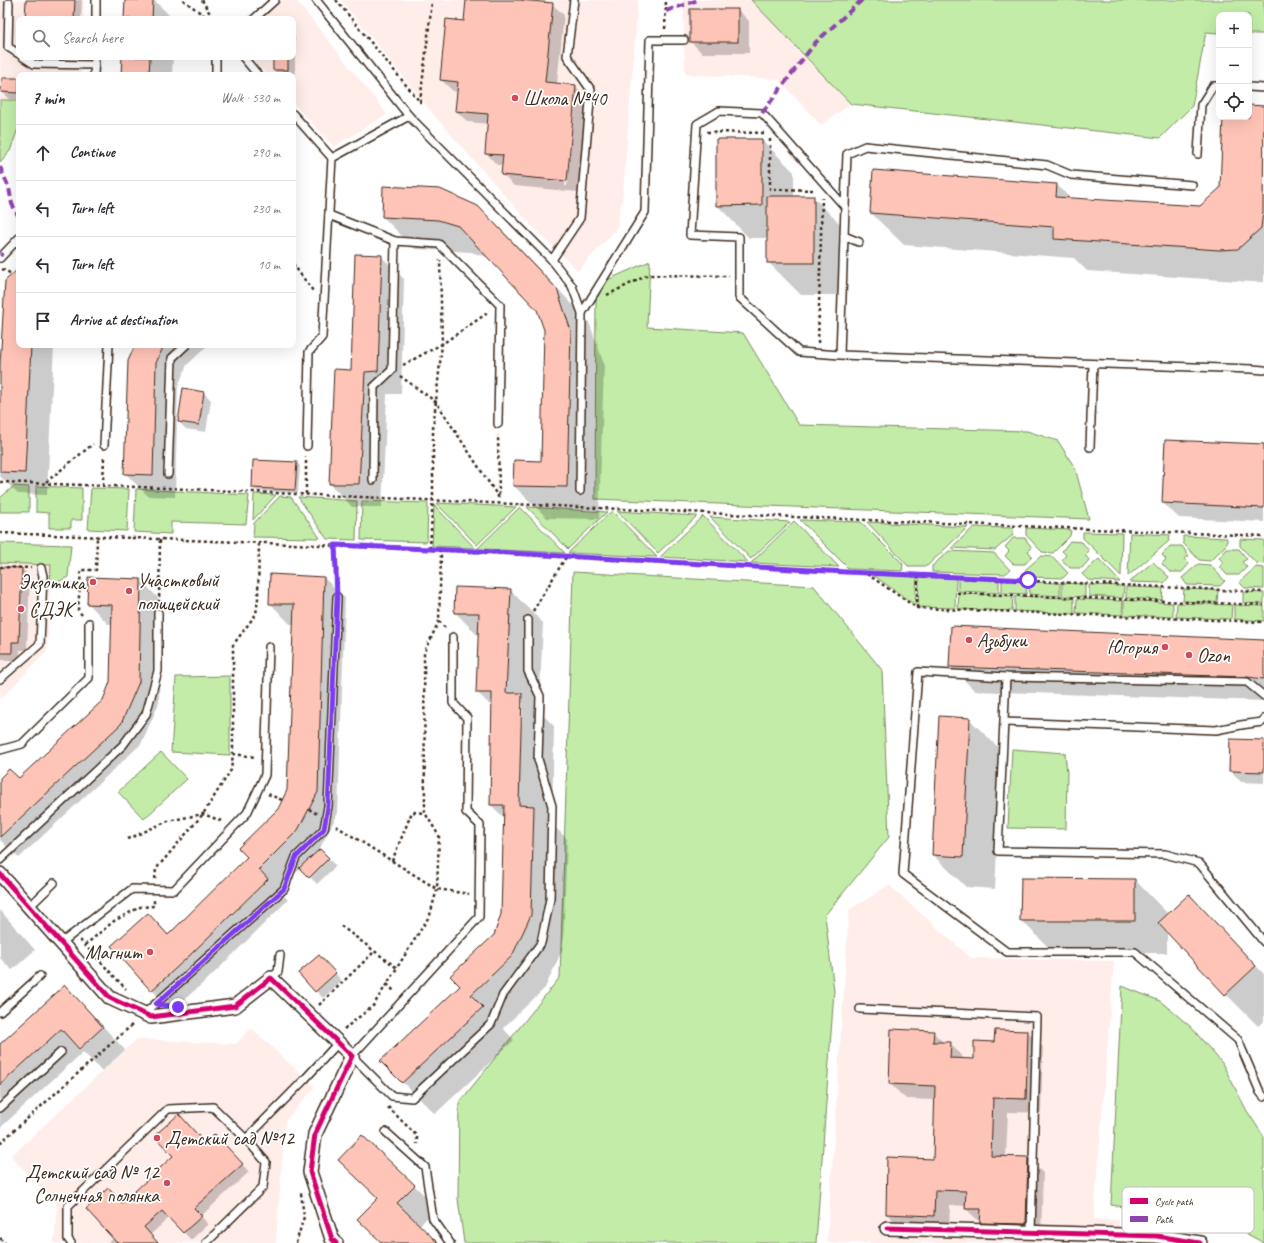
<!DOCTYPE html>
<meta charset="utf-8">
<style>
body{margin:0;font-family:Caveat,sans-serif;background:#f2f2f3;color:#2b2b33}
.controls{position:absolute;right:12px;top:12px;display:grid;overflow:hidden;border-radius:8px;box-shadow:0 4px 16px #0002}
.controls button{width:36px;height:36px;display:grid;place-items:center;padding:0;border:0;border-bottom:1px solid #e1e1e2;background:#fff;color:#2b2b33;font:20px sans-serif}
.stop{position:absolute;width:12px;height:12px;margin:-9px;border:3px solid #7c3aed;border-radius:50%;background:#fff}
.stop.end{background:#7c3aed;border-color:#fff;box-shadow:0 1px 4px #0008}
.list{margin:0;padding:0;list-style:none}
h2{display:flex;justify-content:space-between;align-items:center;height:52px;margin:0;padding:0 16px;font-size:17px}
h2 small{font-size:13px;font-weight:400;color:#7c7c81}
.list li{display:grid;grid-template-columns:26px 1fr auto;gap:12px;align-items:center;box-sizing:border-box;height:56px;padding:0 16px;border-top:1px solid #e1e1e2}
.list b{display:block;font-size:15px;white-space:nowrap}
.list em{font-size:13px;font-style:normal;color:#7c7c81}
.icon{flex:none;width:22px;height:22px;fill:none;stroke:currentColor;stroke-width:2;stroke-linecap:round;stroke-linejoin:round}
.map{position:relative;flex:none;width:1264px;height:1243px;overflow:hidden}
.search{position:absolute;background:#fff;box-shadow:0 4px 16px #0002;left:16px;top:16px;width:280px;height:44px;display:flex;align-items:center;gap:10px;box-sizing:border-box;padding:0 14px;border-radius:8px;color:#7c7c81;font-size:15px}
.panel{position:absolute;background:#fff;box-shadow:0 4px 16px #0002;left:16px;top:72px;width:280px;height:276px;border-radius:8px}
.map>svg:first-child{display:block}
.built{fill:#ffedea}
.green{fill:#c2eca8;stroke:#7e8b63}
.shadow{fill:#0003;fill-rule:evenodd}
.building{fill:#ffc4b8;stroke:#3b2a1e}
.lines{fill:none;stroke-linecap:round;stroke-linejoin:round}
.lane-casing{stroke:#3b2a1e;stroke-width:10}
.street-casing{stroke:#3b2a1e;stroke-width:16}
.path{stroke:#3b2a1e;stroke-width:2.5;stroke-dasharray:3 3;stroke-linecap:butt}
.lane{stroke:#fff;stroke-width:7}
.street{stroke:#fff;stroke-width:13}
.quiet{stroke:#8e44ad;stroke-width:4;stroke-dasharray:8 4;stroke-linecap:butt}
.cycleway-casing{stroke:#fff;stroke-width:8}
.cycleway{stroke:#d6006c;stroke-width:5}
.route{stroke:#7c3aed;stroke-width:5}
.poi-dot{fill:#d1495b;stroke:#fff;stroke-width:1.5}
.labels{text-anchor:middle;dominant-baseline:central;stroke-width:3.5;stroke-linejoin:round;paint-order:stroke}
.poi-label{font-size:20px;fill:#3b2a1e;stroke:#fff;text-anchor:start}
.key{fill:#fff;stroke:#c4bfbc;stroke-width:1}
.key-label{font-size:11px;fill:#3b2a1e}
</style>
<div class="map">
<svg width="1264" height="1243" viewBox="0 0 1264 1243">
<rect width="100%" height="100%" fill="#fff"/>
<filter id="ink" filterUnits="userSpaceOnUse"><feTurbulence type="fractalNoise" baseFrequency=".025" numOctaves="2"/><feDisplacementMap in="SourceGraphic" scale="8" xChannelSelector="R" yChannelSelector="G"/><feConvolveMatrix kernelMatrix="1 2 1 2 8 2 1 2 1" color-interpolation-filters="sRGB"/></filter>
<g filter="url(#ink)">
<g class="built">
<path d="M0,0H84L83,19H19V57H82L81,75H19V100H0Z"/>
<path d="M280,0H296L387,114L334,147L293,103V75H267L250,57H293V19H259Z"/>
<path d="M341,0H638L623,193L617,228L578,271L531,225L439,121Z"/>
<path d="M683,0H751L851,104L821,125L778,79L685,74Z"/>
<path d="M0,563L51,565L47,651L0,700Z"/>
<path d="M889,885L971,958L1114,961L1094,1219L1119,1220L1120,1243H827L849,910Z"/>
<path d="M251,1028L315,1087L285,1121L276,1243H54L57,1205L11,1156L137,1039L236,1044Z"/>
</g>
<g class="green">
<path d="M751,0H1264V34H1249V15H1219V33L1206,32L1192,106L1160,138L851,104Z"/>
<path d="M0,100H19V126L10,151L0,162Z"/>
<path d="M650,261L647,327L743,333L799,425L1027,431L1058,441L1075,468L1089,519L595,499L596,285Z"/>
<path d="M14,486L29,487V512H0V498Z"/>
<path d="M36,486L82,488V520H71V528H49V513L36,512Z"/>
<path d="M91,488L129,489L127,531L88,529Z"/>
<path d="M136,489L249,495L246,524L171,522V534L134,532Z"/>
<path d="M254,494L276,495L253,520Z"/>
<path d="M280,496L291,497L320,538L253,537L254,523Z"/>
<path d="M298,497L357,501L356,540L327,539Z"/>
<path d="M362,501L428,503L427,542L361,540Z"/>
<path d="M436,503L516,507L477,545Z"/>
<path d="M434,505L475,548L432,546Z"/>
<path d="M520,507L565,553L477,549Z"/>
<path d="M527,507L607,512L568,549Z"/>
<path d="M612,511L657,557L568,553Z"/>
<path d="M617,511L697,516L658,553Z"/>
<path d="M703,516L748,562L660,557Z"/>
<path d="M710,517L790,522L751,559Z"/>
<path d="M800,520L861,522L903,564L902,571L849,569Z"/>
<path d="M794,521L839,567L751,563Z"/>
<path d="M867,522L968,527L927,566H908Z"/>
<path d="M974,527L1013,528V535L995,550L951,548Z"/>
<path d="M1026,528L1071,530L1070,536L1053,553L1042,552L1026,535Z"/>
<path d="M1083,532L1122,533L1121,576L1083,538Z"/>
<path d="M1130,533L1170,535L1169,541L1128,576Z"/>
<path d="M1183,536L1227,538V544L1210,561L1199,560L1183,543Z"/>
<path d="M1013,538H1025L1032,548L1028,551L1032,556L1025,564H1013L1005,556L1009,551L1005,547Z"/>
<path d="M1240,539L1264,540V564L1256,563L1240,546Z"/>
<path d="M1070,541L1082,542L1089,551L1085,555L1089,560L1082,568H1070L1062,560L1066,555L1062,551Z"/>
<path d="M0,543L71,545L68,577L56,583H50L51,565L0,563Z"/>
<path d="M1170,546H1182L1189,556L1184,559L1189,564L1182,572H1170L1162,564L1166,559L1162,555Z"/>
<path d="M1227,549H1239L1247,559L1242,562L1247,567L1239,575H1227L1220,567L1223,562L1219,558Z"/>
<path d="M949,551L994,553L1010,570L1005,574L932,572V566Z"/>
<path d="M1041,556L1053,557L1068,573L1063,578L1031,577L1025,570Z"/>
<path d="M1099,559L1120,582L1088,580L1082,574Z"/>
<path d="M1153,562L1169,577L1164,583L1129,582Z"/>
<path d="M1198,564L1210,565L1225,581L1220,586L1187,585L1182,578Z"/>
<path d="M1256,567L1264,568V589L1245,588L1239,582Z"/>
<path d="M573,572L814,586L882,670L889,837L825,915L834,991L816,1243H464L458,1199L459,1103L560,977Z"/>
<path d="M873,575L917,577L915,605Z"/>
<path d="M919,577L956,578L955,608L918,607Z"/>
<path d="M958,578L999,580V593L958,591Z"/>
<path d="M1002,580L1027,581L1026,594L1002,593Z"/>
<path d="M1029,582L1060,583V596L1029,594Z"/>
<path d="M1062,583L1085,584V597L1062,596Z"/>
<path d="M1089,585L1124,586L1123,598L1089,596Z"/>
<path d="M1126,587L1163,588L1162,600L1126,598Z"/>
<path d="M1184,589L1218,590L1217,603L1183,601Z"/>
<path d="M1243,592L1264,593V604L1243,603Z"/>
<path d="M959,593L1013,596L1012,611L958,609Z"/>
<path d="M1015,596L1074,598V614L1015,611Z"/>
<path d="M1077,599L1123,601L1122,615L1076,613Z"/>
<path d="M1124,600L1173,603V617L1124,615Z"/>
<path d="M1177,603L1232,605L1231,619L1176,617Z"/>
<path d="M1234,605L1264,606V621L1234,619Z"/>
<path d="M230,676V755L171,752L176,677Z"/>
<path d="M1012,749L1065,753L1067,773L1066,829L1008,828Z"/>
<path d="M161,752L187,779L144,819L118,792Z"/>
<path d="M1122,986L1160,1001L1191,1027L1222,1063L1247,1111L1264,1137V1243L1182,1199L1165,1213L1111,1205Z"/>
</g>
<g class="shadow">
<path d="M27,0H82L81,19H26Z"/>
<path d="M126,0H154L173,19H125Z"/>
<path d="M467,0H509L552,4L564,15L557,84L575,86L587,97L578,192L514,186L502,174L503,165H497L486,153L489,124L468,122L456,111L458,92L453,91L441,80L465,22ZM574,94H576L567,186H565Z"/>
<path d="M738,10L749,21V53H702L691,42Z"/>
<path d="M293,35L295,37V78H293V75H279L274,70V59H263L261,57H293Z"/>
<path d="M123,57H173L172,75H122Z"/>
<path d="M19,79V99H10L2,92Z"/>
<path d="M1249,106L1264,107V282H1252L1087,271L1074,258L904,245L871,213L1057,185L1071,199L1200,207L1221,188L1224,117H1249Z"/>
<path d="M293,129L295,132L293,193Z"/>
<path d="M762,140L794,172V197H813L846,230V295H801L768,262V238H749L717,205Z"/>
<path d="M478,206L511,239L589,322L604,364L599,519L547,518L514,486L542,462L545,330L538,309L489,258L471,252L415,249L383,217Z"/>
<path d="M381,256L404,279L401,394H387L382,507H352L330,484L352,371Z"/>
<path d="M19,269V345H54L47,495L18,494L0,476V383Z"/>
<path d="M136,345H208L187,365L178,386L177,420H179L204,393L211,400L206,432L186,429L177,420L175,497L148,496L125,473Z"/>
<path d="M1264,445V522L1179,518L1163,503Z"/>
<path d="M296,463L300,466L298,493L257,491L253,488Z"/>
<path d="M22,569L30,577L27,650H20V661L0,660V570Z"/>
<path d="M271,575L324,578L345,598L338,813L319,850L336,866L317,884L301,868L278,890L288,900L209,978L172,1010L152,990L148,914L169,935L249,857L279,810L288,790L295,624H290L270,603Z"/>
<path d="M141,580L161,601L159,703L141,744L19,858L0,840V779L19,780L104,701L111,682L112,624H108L88,603Z"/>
<path d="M510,590L543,623L539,711L554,726L552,824L567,839L563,948L545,988L503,1028L514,1040L435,1114L381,1061L462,986L495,935L502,914L505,819L491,805L493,708L477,692L479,637L455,612ZM521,703H523L522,725L520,723Z"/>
<path d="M1264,641V701L975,691L950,666Z"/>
<path d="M969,719L1002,751L995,889L966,887L933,855Z"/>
<path d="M1264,741V783L1241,782L1230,770Z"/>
<path d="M1135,880L1167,913V916L1189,896L1264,974V1021L1258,1026L1226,994L1167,932V953H1054L1021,920Z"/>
<path d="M0,910L35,950L12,970L0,958Z"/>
<path d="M326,963L342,981L323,998L316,991Z"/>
<path d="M65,986L87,1009L125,1050L102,1071L83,1052L0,1128V1045Z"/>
<path d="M933,1032L944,1043H950L965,1060H975L995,1043L1028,1032L1043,1047L1041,1113L1008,1112L1006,1157L1028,1158L1043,1173L1041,1239L997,1238L966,1209V1206L950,1205L949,1230L902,1229L887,1214L934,1160L936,1100L906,1099L890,1084Z"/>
<path d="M222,1142L249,1172L201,1216L208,1224L191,1240L170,1217L150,1235L158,1243H108L114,1238L123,1204L206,1144Z"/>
<path d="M414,1185L437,1208L419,1226L437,1243H382L379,1198Z"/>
</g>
<g class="building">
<path d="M26,0H75L74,19H25Z"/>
<path d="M125,0H153L152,19H124Z"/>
<path d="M466,0H520L553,3L545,82L576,85L567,181L501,175L503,155L485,154L488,114L455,111L458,82L440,80L446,19L464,21Z"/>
<rect x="690" y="9" width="48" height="33"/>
<path d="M122,57H150L149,75H121Z"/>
<rect x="273" y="57" width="15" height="13"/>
<path d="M2,78H19V93L1,92Z"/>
<path d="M1249,105L1264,106L1263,212L1261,228L1238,249L1219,250L1054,239V227L870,213L873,170L1057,184L1056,197L1200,206L1220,188L1223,117H1249Z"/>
<path d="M716,139H762V205L716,206Z"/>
<path d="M383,186L440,189L478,206L557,289L571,331L567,487L513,486L514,460L541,461L544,330L537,310L458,226L438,220L382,217Z"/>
<rect x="767" y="196" width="47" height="67"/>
<path d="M355,254L382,255L378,371L365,372L359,484H329L334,369L351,370Z"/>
<path d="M19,268V345H31L25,473L0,472V365L5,281Z"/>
<path d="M135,345H164L156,363L153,475L124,474L128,361Z"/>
<path d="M183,388L204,392L199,425L178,422Z"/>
<path d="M1165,440L1264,444V508L1162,503Z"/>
<path d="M253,460L297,462L295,490L252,488Z"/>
<path d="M0,567L22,568L19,642H12V653H0Z"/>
<path d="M270,574L324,577L318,792L298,830L259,869L268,879L188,957L151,991L111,946L148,913L168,935L247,857L238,848L278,809L287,790L294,604H269Z"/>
<path d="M88,577L141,579L139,682L121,724L0,837V778L9,769L19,778L103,700L110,682L112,605L87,604Z"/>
<path d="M455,587L511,589L506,693H522L519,805L534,806L531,915L512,956L471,995L483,1007L402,1083L380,1061L460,986L450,976L494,935L501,914L504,805H490L492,693H476L479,613H454Z"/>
<path d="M951,626L1264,640V679L1247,677L949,667Z"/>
<path d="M939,716L970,718L963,857L932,855Z"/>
<path d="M1230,739L1264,740V772L1229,771Z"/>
<path d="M320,849L329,858L309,878L299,868Z"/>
<path d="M1021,878L1135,879V921H1020Z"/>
<path d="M1189,894L1256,966L1225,995L1158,923Z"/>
<path d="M319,955L336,973L315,992L298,973Z"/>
<path d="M65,985L103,1027L79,1049L61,1029L0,1085V1044Z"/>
<path d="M891,1029L934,1031L933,1042H951L950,1058L974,1059V1041L994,1042L995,1030L1028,1031L1026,1099L993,1098L991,1156L1028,1157L1026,1224L980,1223L981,1209H965L966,1191L935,1190L934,1216L886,1214L887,1157L933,1159L935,1086L889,1084Z"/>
<path d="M179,1114L205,1143L215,1134L243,1164L194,1208L202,1216L183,1233L162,1211L144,1227L158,1243H117L86,1209L108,1188L122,1203L173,1156L154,1136Z"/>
<path d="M362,1135L415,1185L397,1203L438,1243H382L357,1219L378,1198L338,1160Z"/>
</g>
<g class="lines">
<g class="lane-casing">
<g id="lane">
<path d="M316,0L409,116L552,260L572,286L582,313L580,491"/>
<path d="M9,3L8,47L19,54"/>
<path d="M96,19V0"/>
<path d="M254,19L275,0"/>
<path d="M23,57L34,64L95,65"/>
<path d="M243,57L258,75"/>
<path d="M94,75L95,57"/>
<path d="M216,75V57"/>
<path d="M1249,87L1264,88"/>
<path d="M293,114L332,158"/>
<path d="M1198,154L1201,105L1213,86H1219"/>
<path d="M845,207L847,154L865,146L1047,165L1071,175L1192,185"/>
<path d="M329,215L395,241L439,244L500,305L498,424"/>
<path d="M844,236L859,242"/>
<path d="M0,258L19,238"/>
<path d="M552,260L580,218L591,90L567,56L574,0"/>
<path d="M582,313L645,212L650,40H684"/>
<path d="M840,355L845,207L762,113L719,111L697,124L690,235L739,237V297L799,352L840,355L1252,369L1264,370"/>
<path d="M104,445L109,345"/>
<path d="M307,446L309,352L322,337L332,158L409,116"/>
<path d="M1090,447L1093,364"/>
<path d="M168,474L172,358L186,345"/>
<path d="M373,480L374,387L392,370L395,241"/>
<path d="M453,637V703L467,718L466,812L480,825L479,917L352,1056L392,1096L412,1098L491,1024L503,995L541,943L550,899L552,806L538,759L540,696L528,671V620"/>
<path d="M1006,677L998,851L1165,854L1199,863L1264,942"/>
<path d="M0,679L40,644L43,576L41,568"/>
<path d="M1264,696L1247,682L1006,677L918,672L903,874L1007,952H1135L1238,1040L1260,1092L1264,1097"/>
<path d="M1005,722L1216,730L1241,725L1262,722L1264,719"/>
<path d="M0,750L22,744L89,678V623"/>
<path d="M0,860L123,745L146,714L158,671V613"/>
<path d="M29,907L54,883"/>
<path d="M61,943L132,889L174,890L247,813L265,775L269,647"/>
<path d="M271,978L278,972L280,955"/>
<path d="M860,1009L1037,1017L1031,1232"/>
<path d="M0,1012L40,976"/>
<path d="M144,1014L284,889L296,857L324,829L328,806L337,597"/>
<path d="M0,1108L61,1052"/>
<path d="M386,1132L425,1167L433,1219L450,1243"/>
<path d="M246,1139L305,1079L338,1043"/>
<path d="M71,1243L68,1239V1206L168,1109L213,1107L246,1139L266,1162L263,1187L206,1243"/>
</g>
</g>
<g class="street-casing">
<g id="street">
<path d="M0,874L110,998L151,1017L235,1006L271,978L352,1056L315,1134L310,1172L332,1239L336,1243"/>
<path d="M887,1228L1157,1236L1200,1243"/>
</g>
</g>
<g class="path">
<path d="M183,0L209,19"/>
<path d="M202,0L213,19"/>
<path d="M336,0L420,102L432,2"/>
<path d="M665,29L666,0"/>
<path d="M707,132L766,133"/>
<path d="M770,139V189L815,190"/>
<path d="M293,264L313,291"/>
<path d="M2,269L12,274"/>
<path d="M607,295L648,275L729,276"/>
<path d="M818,343L822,198"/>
<path d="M403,365L442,344L489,312"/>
<path d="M400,376L436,402L499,498L498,435"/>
<path d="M0,482L166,488L794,517L1264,536"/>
<path d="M46,482L93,444"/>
<path d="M103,485L104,456"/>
<path d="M306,494V457"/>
<path d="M0,533L424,549L846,572L1264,592"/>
<path d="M335,545L337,587"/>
<path d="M430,549L433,495V429L442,344L440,260"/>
<path d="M0,567L31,568"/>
<path d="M867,574L917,608L1264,622"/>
<path d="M957,593L1264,605"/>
<path d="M159,603L160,539"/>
<path d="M917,608L918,575"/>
<path d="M533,611L566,557"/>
<path d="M82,615L78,610L81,570H96L97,537"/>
<path d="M439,621L447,630"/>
<path d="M233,754L255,757"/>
<path d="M268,794L282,800"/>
<path d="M309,809L317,814"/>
<path d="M336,826L437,889L469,894"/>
<path d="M128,839L168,821L203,814L224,822"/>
<path d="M392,861L412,812L425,813"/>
<path d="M155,879L156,869L203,814L231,770L233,754V645L256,614L258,599L259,543"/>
<path d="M341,926L397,968"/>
<path d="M80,940L126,989"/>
<path d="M85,945L114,921L140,907L154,906V900"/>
<path d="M387,984L395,992"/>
<path d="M319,1005L375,951"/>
<path d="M344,1029L373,1006L430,915L437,889L439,836L425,813L424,653L439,621L441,556L440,550"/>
<path d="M388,1107L417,1136V1144"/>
<path d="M0,1143L133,1024"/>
<path d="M0,1238L5,1243"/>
<path d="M296,1243L304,1217L301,1193"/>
</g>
<use href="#lane" class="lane"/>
<use href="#street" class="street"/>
<g class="quiet">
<path d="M666,11L698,0"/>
<path d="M762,113L815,43L862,0"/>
<path d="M0,167L9,188L12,204L19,217"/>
<path d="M0,254L3,255"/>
</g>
<g class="cycleway-casing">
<g id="cycleway">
<path d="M0,874L110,998L151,1017L235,1006L271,978L352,1056L315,1134L310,1172L332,1239L336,1243"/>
<path d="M887,1228L1157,1236L1200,1243"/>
</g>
</g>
<use href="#cycleway" class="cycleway"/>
</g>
</g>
<g class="lines" filter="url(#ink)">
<path class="route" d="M178,1007L156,1004L284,889L296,857L324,829L328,806L337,597L335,545L476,551L846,572L1028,580"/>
</g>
<g class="poi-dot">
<circle cx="515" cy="98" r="4"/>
<circle cx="93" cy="582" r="4"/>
<circle cx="129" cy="591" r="4"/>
<circle cx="21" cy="609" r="4"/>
<circle cx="969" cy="640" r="4"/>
<circle cx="1165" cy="647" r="4"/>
<circle cx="1189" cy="655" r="4"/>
<circle cx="150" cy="952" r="4"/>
<circle cx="157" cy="1138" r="4"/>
<circle cx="167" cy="1183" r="4"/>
</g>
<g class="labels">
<g class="poi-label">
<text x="523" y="98">Школа №40</text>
<text x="137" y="580">Участковый<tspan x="137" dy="23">полицейский</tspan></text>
<text x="85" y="582" text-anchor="end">Экзотика</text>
<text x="29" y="609">СДЭК</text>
<text x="977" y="640">Азьбуки</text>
<text x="1157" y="647" text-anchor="end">Югория</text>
<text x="1197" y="655">Ozon</text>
<text x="142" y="952" text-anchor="end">Магнит</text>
<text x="165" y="1138">Детский сад №12</text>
<text x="159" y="1172" text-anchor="end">Детский сад № 12<tspan x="159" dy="23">Солнечная полянка</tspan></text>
</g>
</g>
<rect x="1122" y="1187" width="132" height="46" rx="6" class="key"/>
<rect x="1130" y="1198" width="18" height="6" fill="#d6006c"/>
<rect x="1130" y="1216" width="18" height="6" fill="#8e44ad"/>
<g class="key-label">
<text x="1155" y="1205">Cycle path</text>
<text x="1155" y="1223">Path</text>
</g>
</svg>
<div class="controls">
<button>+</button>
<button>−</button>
<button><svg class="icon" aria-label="locate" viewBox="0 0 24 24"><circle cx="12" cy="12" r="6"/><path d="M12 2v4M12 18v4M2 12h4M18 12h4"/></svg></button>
</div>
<div class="stop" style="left:1028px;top:580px"></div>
<div class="stop end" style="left:178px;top:1007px"></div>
<div class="search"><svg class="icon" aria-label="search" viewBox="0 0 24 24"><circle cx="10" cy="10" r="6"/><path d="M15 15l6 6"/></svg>Search here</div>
<section class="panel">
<h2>7 min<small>Walk · 530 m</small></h2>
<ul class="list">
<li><svg class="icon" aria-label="ahead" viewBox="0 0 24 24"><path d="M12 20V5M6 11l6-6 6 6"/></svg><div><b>Continue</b></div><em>290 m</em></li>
<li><svg class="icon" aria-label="left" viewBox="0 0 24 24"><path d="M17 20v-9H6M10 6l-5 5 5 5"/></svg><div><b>Turn left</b></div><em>230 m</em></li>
<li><svg class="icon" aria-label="left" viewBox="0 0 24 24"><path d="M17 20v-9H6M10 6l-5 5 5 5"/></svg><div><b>Turn left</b></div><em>10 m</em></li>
<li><svg class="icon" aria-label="arrive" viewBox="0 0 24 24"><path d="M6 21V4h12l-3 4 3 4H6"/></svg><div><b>Arrive at destination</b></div></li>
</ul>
</section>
</div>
